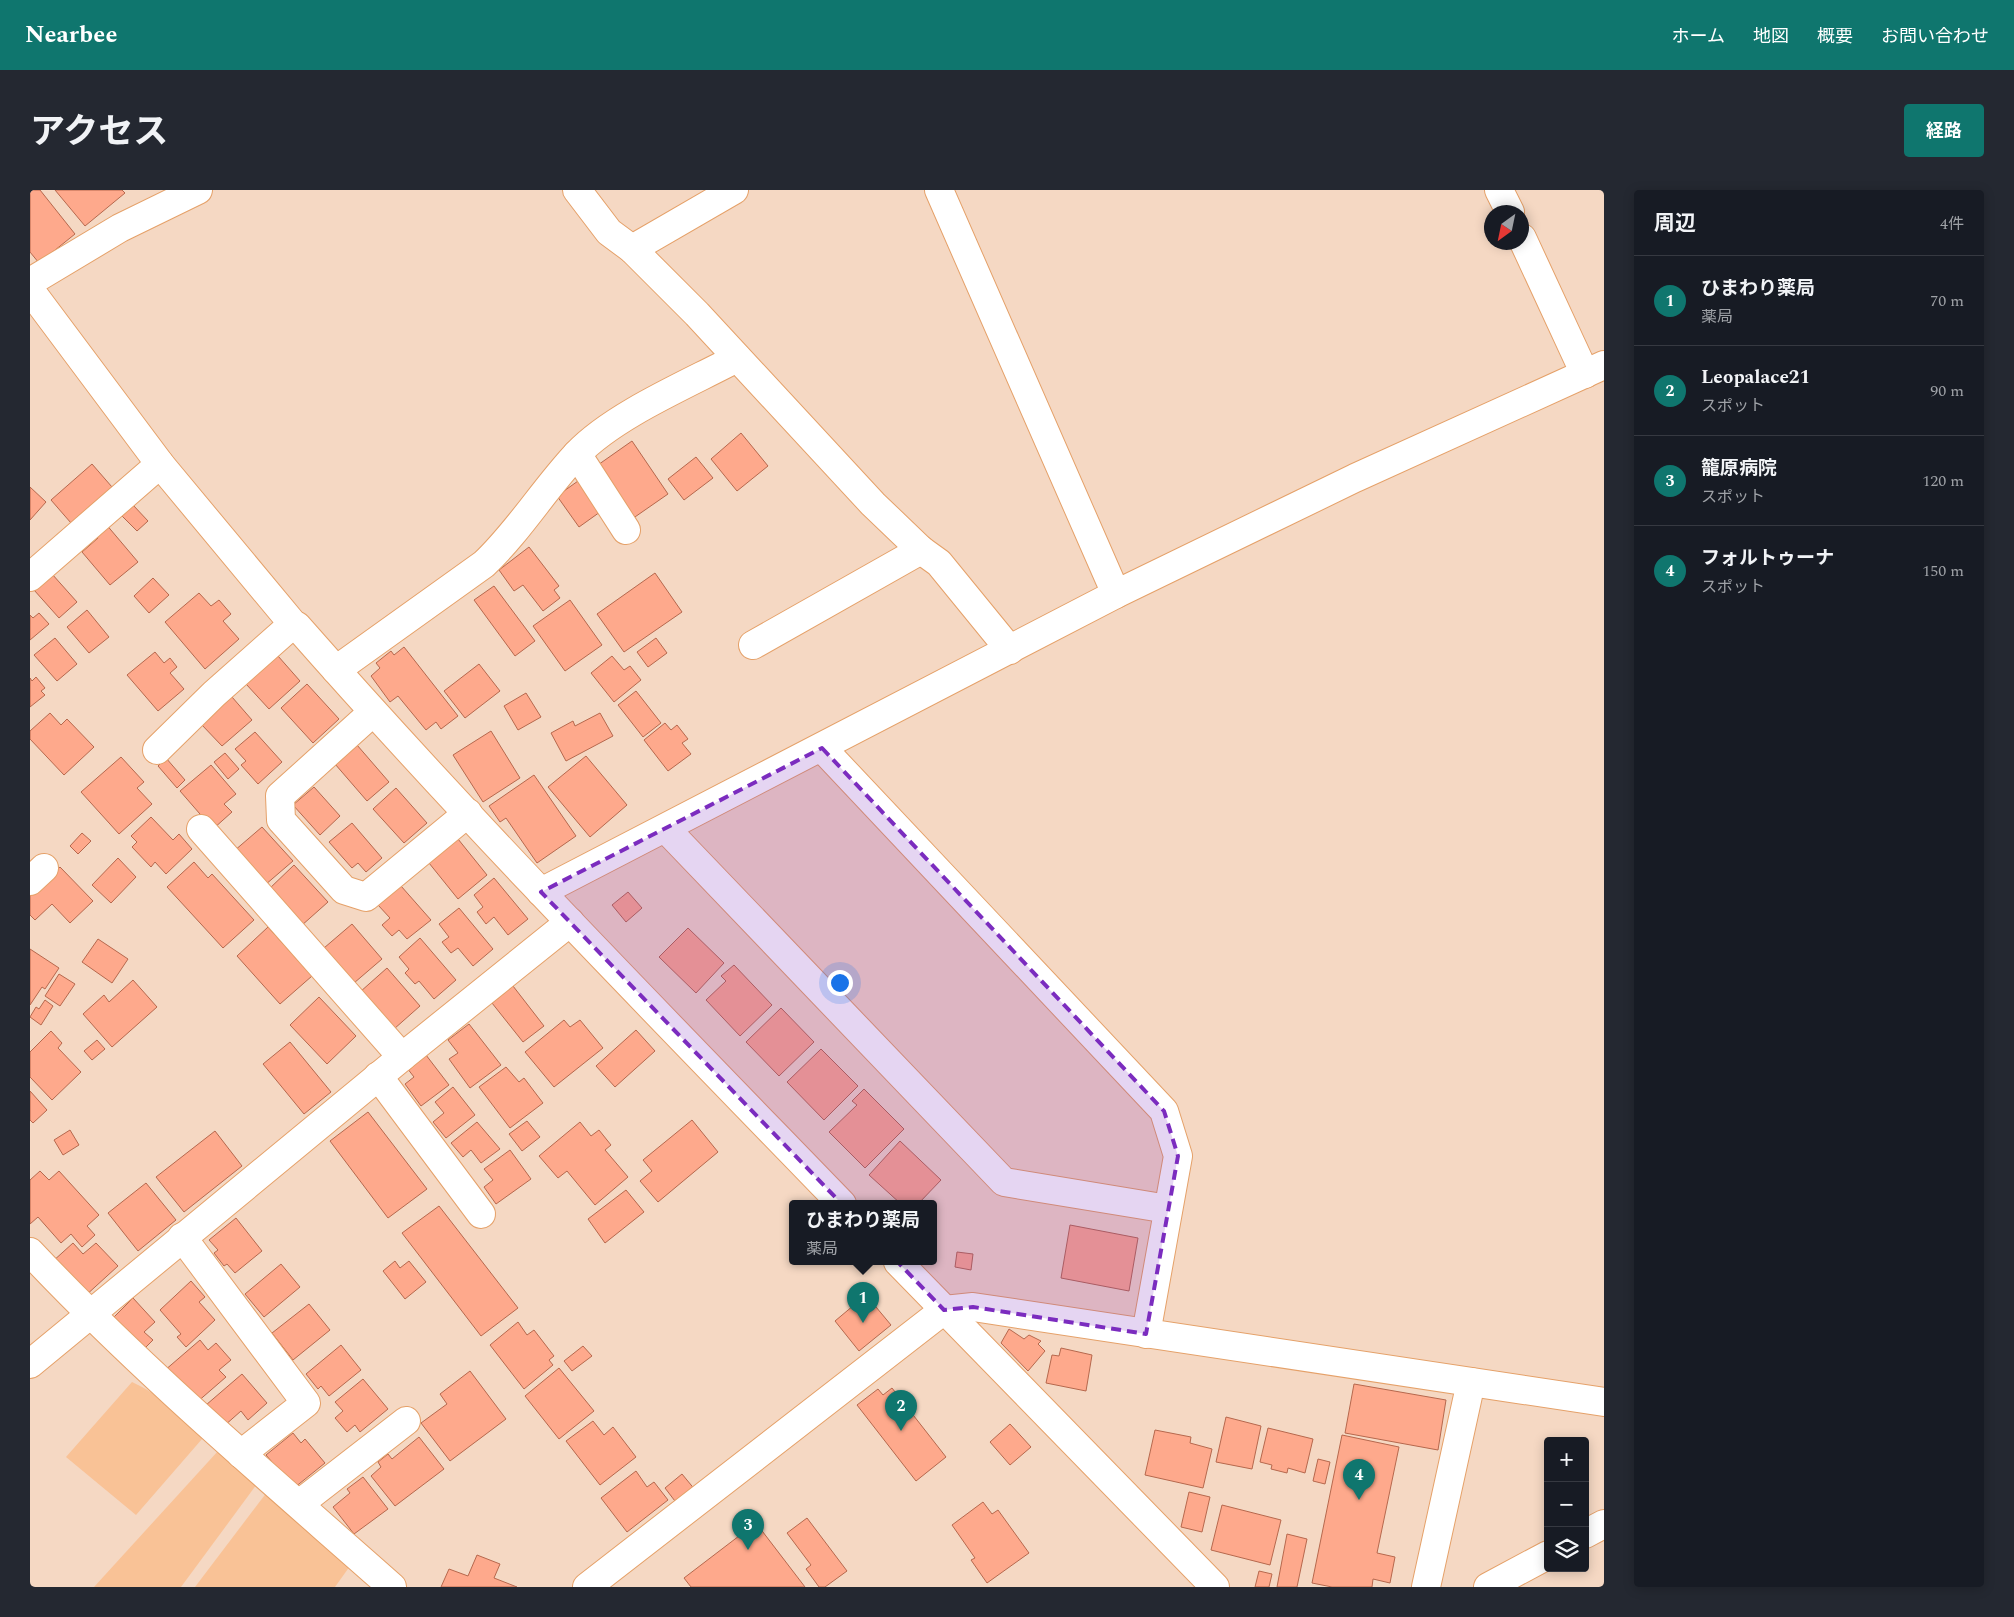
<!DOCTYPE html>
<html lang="ja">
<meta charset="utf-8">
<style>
body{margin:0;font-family:Spectral,"Noto Sans JP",serif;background:#242831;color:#f1f3f6}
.controls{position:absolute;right:15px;bottom:15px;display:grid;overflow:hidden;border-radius:5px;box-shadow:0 2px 12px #0003}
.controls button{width:45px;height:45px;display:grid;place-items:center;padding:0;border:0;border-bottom:1px solid #363941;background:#171b24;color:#f1f3f6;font:25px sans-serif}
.compass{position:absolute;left:1454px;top:15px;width:45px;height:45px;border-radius:50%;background:#171b24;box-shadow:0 2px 12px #0003;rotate:213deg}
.you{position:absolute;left:809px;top:792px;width:18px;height:18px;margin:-12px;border:4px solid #fff;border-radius:50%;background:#1a73e8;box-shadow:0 0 0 8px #1a73e833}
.badge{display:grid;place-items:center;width:32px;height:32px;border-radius:50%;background:#0f766e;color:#fff;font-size:16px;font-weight:700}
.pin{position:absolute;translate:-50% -41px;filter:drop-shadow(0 1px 2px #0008)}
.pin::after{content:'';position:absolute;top:26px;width:18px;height:15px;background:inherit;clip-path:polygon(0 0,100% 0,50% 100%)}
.popup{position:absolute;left:759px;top:1010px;width:148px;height:65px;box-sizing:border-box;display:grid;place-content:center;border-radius:5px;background:#171b24;filter:drop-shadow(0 1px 4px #0005);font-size:16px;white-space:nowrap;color:#9ea1a6}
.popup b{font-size:19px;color:#f1f3f6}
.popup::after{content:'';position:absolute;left:50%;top:100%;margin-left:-10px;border:10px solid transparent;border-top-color:#171b24}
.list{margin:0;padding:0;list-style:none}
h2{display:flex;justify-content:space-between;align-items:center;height:65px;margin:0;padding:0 20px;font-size:21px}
h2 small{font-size:16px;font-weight:400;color:#9ea1a6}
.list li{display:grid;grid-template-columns:32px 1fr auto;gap:15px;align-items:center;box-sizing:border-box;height:90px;padding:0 20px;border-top:1px solid #363941}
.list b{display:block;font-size:19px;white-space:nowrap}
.list p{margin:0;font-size:16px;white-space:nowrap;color:#9ea1a6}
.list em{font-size:16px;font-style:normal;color:#9ea1a6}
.icon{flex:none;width:28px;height:28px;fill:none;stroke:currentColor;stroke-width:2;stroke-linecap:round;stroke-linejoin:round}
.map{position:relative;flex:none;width:1574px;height:1397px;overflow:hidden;border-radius:5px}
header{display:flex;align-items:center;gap:30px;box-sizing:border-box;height:70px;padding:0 25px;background:#0f766e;color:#fff}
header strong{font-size:24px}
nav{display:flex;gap:28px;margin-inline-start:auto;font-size:18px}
.intro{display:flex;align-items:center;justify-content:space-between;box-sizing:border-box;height:120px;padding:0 30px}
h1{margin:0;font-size:35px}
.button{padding:12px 22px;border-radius:5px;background:#0f766e;color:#fff;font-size:18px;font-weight:700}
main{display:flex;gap:30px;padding:0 30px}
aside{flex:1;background:#171b24;border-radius:5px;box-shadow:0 2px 12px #0003}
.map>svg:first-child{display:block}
.green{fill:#f9c296}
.building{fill:#fea98c;stroke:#b6684d}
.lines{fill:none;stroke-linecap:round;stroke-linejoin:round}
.minor-casing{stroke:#e5a169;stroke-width:30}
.minor{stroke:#fff;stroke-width:28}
.marked{fill:#7b2cbf;fill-opacity:0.2;stroke:#7b2cbf;stroke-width:4;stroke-dasharray:10 6;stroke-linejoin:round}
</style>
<header>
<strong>Nearbee</strong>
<nav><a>ホーム</a><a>地図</a><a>概要</a><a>お問い合わせ</a></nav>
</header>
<div class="intro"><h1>アクセス</h1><a class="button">経路</a></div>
<main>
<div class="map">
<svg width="1574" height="1397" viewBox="0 0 1574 1397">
<rect width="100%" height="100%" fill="#f5d8c3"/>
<g class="green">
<path d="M102,1192C129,1204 154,1227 172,1249L106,1325L36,1267Z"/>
<path d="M188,1261L227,1294L151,1397H64Z"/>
<path d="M237,1302L320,1376L305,1397H165Z"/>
</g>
<g class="building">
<path d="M0,0H10L45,44L9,73L0,62Z"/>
<path d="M25,0H92L95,3L55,36Z"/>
<path d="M711,243L738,276L707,301L681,269Z"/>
<path d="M602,251L638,304L602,329L565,277Z"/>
<path d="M666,267L683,288L654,310L638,289Z"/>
<path d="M62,274L82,297L41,333L21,310Z"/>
<path d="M548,291L570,322L549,337L527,306Z"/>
<path d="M0,297L16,312L0,330Z"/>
<path d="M103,315L118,331L107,341L92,326Z"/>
<path d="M75,333L108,372L80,395L52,362L68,348L64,342Z"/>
<path d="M499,357L529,396L524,400L530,408L513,421L493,395L484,401L469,380Z"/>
<path d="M625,383L652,422L594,462L567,424Z"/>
<path d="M22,384L47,412L29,428L4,400Z"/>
<path d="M123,388L139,405L119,423L104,406Z"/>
<path d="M464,396L505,451L485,466L444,410Z"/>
<path d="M169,403L181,416L189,410L201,424L193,431L209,449L175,479L135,432Z"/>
<path d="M540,410L572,455L535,481L503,436Z"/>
<path d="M57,420L79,447L59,463L37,437Z"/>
<path d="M9,423L19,434L0,450V425L3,428Z"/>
<path d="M25,448L47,474L27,491L4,465Z"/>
<path d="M626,448L637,463L618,477L607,462Z"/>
<path d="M374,457L428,526L411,539L406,532L396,540L368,506L360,512L341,486L350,478L346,473L361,461L364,465Z"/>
<path d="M125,462L134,473L140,468L147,477L140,483L154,499L128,521L97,485Z"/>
<path d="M248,466L270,491L239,519L216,494Z"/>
<path d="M582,466L594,480L600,476L611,490L584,512L561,483Z"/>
<path d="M449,474L470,501L435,528L414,501Z"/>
<path d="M6,487L15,498L11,501L15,505L0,517V488L2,491Z"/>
<path d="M277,494L309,529L283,553L251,518Z"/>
<path d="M606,501L631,533L613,547L588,515Z"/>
<path d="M496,503L511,527L488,540L474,516Z"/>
<path d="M202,507L222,530L192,556L171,534Z"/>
<path d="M20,523L31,535L37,529L64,557L34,585L0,549V541Z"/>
<path d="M570,523L583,546L536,571L521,543L543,531L545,536Z"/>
<path d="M635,533L641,540L647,535L658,549L652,553L661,564L638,581L614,550Z"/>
<path d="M461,541L490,588L453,612L423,565Z"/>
<path d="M225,542L252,572L228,594L211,575L216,571L205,559Z"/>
<path d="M327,555L359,592L337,611L305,574Z"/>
<path d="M195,563L209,579L198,589L184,572Z"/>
<path d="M556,566L597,615L560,647L518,597Z"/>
<path d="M91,567L114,592L107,598L122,614L89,644L51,602Z"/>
<path d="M136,568L155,590L147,598L128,576Z"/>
<path d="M181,575L206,604L194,614L202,622L183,639L150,601Z"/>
<path d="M504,585L546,646L507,673L476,628L470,632L459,616Z"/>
<path d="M284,597L310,626L290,645L263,615Z"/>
<path d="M366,598L397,633L374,653L343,619Z"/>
<path d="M121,627L143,650L149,644L162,659L136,684L125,672L121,677L102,657L107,652L101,646Z"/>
<path d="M322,633L352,668L336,682L328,673L322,678L299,652Z"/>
<path d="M232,637L263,671L235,695L204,661Z"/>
<path d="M52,643L61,651L48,664L40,656Z"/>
<path d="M428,649L457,685L428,709L399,673Z"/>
<path d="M88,668L106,687L81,713L62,695Z"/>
<path d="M164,672L178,688L182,684L224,730L193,758L137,697Z"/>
<path d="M264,675L298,712L271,736L238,700Z"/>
<path d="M30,677L63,711L40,733L22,714L5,730L0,725V706Z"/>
<path d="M464,688L498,729L478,745L464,727L456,734L447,722L453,717L444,705Z"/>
<path d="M371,696L401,730L377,749L369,740L362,746L352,735L360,728L348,715Z"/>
<path d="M598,702L612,718L596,732L582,715Z"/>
<path d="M429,718L463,759L443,776L428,758L421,763L412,752L419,747L409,734Z"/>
<path d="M322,734L352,769L324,793L294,758Z"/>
<path d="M238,737L282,786L250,814L207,766Z"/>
<path d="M658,738L694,773L666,803L629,767Z"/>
<path d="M390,748L426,790L404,809L389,791L385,794L375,783L379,779L369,767Z"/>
<path d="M68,749L98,769L82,793L52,772Z"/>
<path d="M0,759L29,778L15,799L12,797L0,815Z"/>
<path d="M704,775L742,815L710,846L676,810L696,791L691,786Z"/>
<path d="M357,778L390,816L364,839L330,802Z"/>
<path d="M29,784L45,794L30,816L15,806Z"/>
<path d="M103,790L127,817L82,857L53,824L74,805L79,812Z"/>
<path d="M483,796L514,836L493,852L462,813Z"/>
<path d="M289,807L326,846L297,874L260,835Z"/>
<path d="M15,810L23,816L11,835L0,827L6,817L9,819Z"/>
<path d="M751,818L784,852L749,886L716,852Z"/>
<path d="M534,830L540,837L550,830L573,858L524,897L495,862Z"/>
<path d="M439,834L471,875L440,898L419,869L428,863L418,850Z"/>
<path d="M606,840L625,861L585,897L566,876Z"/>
<path d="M21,841L32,853L28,858L51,882L22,910L0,887V862Z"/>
<path d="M67,850L75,859L62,870L54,861Z"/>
<path d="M260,852L301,902L274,924L233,874Z"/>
<path d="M791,859L828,896L794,930L757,892Z"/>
<path d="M396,865L419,895L391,916L375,894L384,887L377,878Z"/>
<path d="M476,877L489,892L494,888L513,913L480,938L449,897Z"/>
<path d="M423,897L445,925L416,948L403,932L414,923L405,912Z"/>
<path d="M834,899L874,939L835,978L799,942L827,915L822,911Z"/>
<path d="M0,901L17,920L3,933L0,930Z"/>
<path d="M338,922L397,999L358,1028L300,951Z"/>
<path d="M662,930L688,962L628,1012L610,991L622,981L613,970Z"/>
<path d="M497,931L510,947L492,961L479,944Z"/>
<path d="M447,932L470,959L451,973L441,960L433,967L421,953Z"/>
<path d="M550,932L561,946L569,940L581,955L575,960L598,987L565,1015L537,981L528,988L509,966Z"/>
<path d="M40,940L49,955L33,965L24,950Z"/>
<path d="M185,941L212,976L154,1022L126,987Z"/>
<path d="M870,951L911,990L888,1014H871L839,985Z"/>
<path d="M480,960L501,989L466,1014L454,997L463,990L454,979Z"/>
<path d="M10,981L19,990L29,981L69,1025L57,1036L65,1045L52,1057L41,1044L31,1053L8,1027L0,1034V990Z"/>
<path d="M116,993L146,1030L108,1061L78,1023Z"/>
<path d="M596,1000L614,1022L575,1053L558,1029Z"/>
<path d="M409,1016L488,1118L451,1146L372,1043Z"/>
<path d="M206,1028L232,1061L205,1083L197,1074L194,1076L184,1063L188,1060L179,1050Z"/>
<path d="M1040,1035L1108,1048L1099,1101L1031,1088Z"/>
<path d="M43,1053L53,1064L66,1053L88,1076L54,1107L22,1072Z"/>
<path d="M927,1062L943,1064L941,1080L925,1077Z"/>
<path d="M365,1071L370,1078L379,1071L396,1092L375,1109L353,1081Z"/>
<path d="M251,1074L270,1097L234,1127L215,1104Z"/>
<path d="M161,1091L175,1107L169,1112L185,1130L156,1157L147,1147L151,1144L130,1120Z"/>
<path d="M836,1105L861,1135L829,1161L805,1131Z"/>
<path d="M103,1108L125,1132L114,1142L123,1150L111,1162L81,1130Z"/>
<path d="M279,1114L300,1140L263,1170L242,1143Z"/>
<path d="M488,1132L497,1145L504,1140L524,1166L519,1170L523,1175L494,1199L460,1155Z"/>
<path d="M979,1139L994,1149L999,1145L1011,1151L1008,1154L1015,1161L998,1181L971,1153Z"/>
<path d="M170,1150L178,1160L186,1153L201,1170L189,1180L196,1187L166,1213L134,1181Z"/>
<path d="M311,1155L331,1180L299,1206L291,1196L288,1199L276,1184Z"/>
<path d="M553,1156L562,1166L542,1181L534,1171Z"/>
<path d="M1031,1158L1062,1165L1056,1201L1016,1193L1022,1165L1029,1166Z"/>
<path d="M529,1178L564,1221L529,1249L495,1206Z"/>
<path d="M440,1181L476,1229L420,1271L391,1233L417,1214L410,1204Z"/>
<path d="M212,1184L237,1213L218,1230L211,1221L194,1236L176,1215Z"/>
<path d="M333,1189L358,1219L330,1242L325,1235L317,1242L305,1228L313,1221L305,1212Z"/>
<path d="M1324,1194L1416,1210L1408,1260L1315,1243Z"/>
<path d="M862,1198L916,1267L886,1291L827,1215L848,1199L853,1205Z"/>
<path d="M1196,1227L1231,1236L1222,1279L1186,1272Z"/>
<path d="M563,1231L574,1245L583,1237L606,1267L570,1295L536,1251Z"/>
<path d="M980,1234L1001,1257L980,1275L960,1252Z"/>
<path d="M1238,1238L1283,1249L1275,1283L1258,1278L1257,1283L1241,1279L1242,1275L1230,1272Z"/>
<path d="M1125,1240L1161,1247L1160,1253L1182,1259L1173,1298L1115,1285Z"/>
<path d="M263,1243L271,1253L275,1249L295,1273L264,1298L236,1265Z"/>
<path d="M1312,1245L1369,1257L1347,1363L1365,1367L1360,1393L1343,1389L1342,1397H1302L1282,1393Z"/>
<path d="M389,1247L414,1279L365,1316L341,1286L351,1277L348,1272L358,1264L362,1269Z"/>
<path d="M1288,1269L1300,1272L1295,1294L1283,1291Z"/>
<path d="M606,1281L617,1297L624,1292L638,1310L597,1342L571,1308Z"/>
<path d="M652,1284L666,1301L648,1315L635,1298Z"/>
<path d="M333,1287L358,1319L324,1344L303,1317L320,1303L317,1299Z"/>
<path d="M1159,1302L1180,1307L1172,1342L1151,1337Z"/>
<path d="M953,1312L962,1324L968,1320L999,1363L957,1393L941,1370L945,1368L922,1335Z"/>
<path d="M1192,1315L1251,1330L1240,1375L1181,1360Z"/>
<path d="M777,1328L817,1381L795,1397H789L776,1379L781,1375L757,1343Z"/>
<path d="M726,1333L775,1397H661L654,1388Z"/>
<path d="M1257,1344L1277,1349L1267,1397H1247Z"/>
<path d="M447,1365L470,1374L464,1388L487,1397H411L419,1379L438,1386Z"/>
<path d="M1229,1381L1242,1384L1239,1397H1225Z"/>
</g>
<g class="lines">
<g class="minor-casing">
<g id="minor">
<path d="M547,0L579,42L602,59L667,124L843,314L891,360L909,373L980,460"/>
<path d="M909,0L1086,404"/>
<path d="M1469,0L1480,22"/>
<path d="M1492,48L1555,184"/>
<path d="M602,59L704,0"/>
<path d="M0,92L90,38L168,0"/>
<path d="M0,100L130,274L263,434L267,436C442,635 628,824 812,1014"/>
<path d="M547,264L596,340"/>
<path d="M0,387L130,274"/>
<path d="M723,455L891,360"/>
<path d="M306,480L454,374C489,341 514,299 547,264C584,225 658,194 707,168"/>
<path d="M343,522L250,606L251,630L314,700L336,707L438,623"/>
<path d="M792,558L1134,921L1148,966L1116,1144"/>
<path d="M127,560L184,504L263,434"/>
<path d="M171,639L372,867"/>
<path d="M636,639L974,992L1138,1019"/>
<path d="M0,691L14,678"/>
<path d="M511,702L1086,404L1325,288L1574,175"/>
<path d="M348,886L451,1024"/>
<path d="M152,1047L276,1213L211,1264"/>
<path d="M0,1062C113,1182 239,1288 362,1397"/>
<path d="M868,1072L1185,1397"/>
<path d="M0,1174L372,867L540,732"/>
<path d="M269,1314L376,1231"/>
<path d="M1555,1344L1574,1334"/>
<path d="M557,1397L914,1120L943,1117L1574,1212"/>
<path d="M1396,1397L1441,1192"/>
<path d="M1458,1397L1518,1365"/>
</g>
</g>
<use href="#minor" class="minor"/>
</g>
<path class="marked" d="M792,558L1134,921L1148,966L1116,1144L943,1117L914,1120L511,702Z"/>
</svg>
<div class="controls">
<button>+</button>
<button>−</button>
<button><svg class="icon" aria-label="layers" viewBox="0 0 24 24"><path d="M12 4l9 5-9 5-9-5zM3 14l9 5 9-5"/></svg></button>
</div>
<svg class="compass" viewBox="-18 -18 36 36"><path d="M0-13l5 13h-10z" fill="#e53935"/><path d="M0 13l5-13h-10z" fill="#9ea1a6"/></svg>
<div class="you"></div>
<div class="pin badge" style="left:833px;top:1133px">1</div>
<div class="popup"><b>ひまわり薬局</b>薬局</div>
<div class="pin badge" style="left:871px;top:1241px">2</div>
<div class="pin badge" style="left:718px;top:1360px">3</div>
<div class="pin badge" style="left:1329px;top:1310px">4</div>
</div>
<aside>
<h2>周辺<small>4件</small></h2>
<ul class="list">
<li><span class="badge">1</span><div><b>ひまわり薬局</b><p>薬局</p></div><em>70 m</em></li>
<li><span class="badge">2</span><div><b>Leopalace21</b><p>スポット</p></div><em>90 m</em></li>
<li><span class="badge">3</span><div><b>籠原病院</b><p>スポット</p></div><em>120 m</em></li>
<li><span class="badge">4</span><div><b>フォルトゥーナ</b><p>スポット</p></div><em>150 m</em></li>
</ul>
</aside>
</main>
